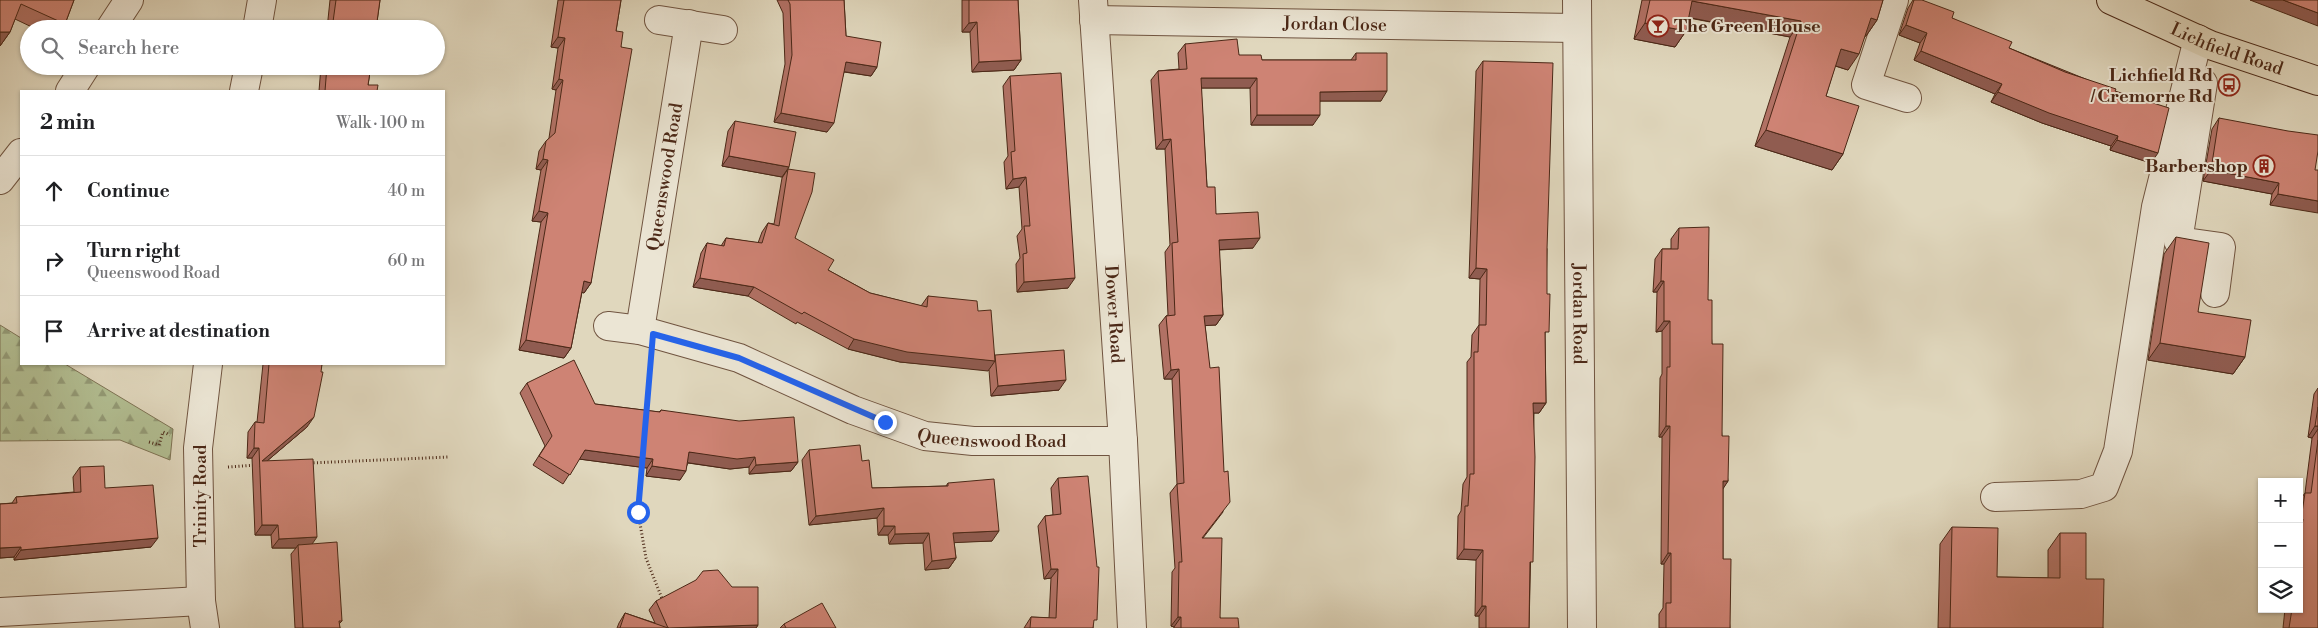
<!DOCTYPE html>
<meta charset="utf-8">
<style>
body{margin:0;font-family:"Libre Bodoni",serif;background:#f2f2f2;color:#202124}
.controls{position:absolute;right:15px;bottom:15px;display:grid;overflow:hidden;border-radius:0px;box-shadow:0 1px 4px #0004}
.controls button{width:45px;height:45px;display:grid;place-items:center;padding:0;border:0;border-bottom:1px solid #e0e0e0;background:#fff;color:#202124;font:25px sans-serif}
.stop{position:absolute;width:15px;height:15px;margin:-11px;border:4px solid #2563eb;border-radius:50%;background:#fff}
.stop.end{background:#2563eb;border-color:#fff;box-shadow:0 1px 5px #0008}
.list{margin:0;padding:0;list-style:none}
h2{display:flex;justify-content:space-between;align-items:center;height:65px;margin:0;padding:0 20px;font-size:21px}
h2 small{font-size:16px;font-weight:400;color:#757577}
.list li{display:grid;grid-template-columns:32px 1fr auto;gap:15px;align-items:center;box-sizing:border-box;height:70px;padding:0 20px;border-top:1px solid #e0e0e0}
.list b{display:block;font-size:19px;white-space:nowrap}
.list p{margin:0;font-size:16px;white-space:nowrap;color:#757577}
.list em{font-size:16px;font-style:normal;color:#757577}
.icon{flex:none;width:28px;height:28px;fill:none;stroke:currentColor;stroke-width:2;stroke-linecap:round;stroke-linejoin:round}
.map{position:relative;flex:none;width:2318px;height:628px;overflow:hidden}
.search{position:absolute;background:#fff;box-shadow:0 1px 4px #0004;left:20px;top:20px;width:425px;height:55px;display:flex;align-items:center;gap:12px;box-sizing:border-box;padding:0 18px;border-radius:28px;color:#757577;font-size:19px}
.panel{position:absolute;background:#fff;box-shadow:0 1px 4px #0004;left:20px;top:90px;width:425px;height:275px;border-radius:0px}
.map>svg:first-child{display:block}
.forest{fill:url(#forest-firs);stroke:#7e7354}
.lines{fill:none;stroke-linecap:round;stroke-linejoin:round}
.minor-casing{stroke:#705440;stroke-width:30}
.major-casing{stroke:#4b2817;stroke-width:30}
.path{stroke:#4b2817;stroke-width:3;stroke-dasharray:1 2.5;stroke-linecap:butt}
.minor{stroke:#ebe5d4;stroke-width:28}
.major{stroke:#e0d7bd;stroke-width:28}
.wall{fill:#b17164;stroke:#4b2817}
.shaded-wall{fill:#905c51;stroke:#4b2817}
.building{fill:#ce8374;stroke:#4b2817}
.route{stroke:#2563eb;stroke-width:6}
.labels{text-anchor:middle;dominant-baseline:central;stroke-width:4;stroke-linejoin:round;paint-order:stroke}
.street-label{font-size:18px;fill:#4b2817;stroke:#ebe5d4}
.poi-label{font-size:18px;font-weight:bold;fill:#4b2817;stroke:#ebe5d4;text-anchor:end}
</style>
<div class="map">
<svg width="2318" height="628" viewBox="0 0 2318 628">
<defs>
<pattern id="forest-firs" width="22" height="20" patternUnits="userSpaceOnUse" patternTransform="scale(1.25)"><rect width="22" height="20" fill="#b2be92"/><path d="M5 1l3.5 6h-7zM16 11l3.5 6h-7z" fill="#939a76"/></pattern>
</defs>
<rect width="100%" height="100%" fill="#e0d7bd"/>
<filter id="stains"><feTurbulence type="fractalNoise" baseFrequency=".004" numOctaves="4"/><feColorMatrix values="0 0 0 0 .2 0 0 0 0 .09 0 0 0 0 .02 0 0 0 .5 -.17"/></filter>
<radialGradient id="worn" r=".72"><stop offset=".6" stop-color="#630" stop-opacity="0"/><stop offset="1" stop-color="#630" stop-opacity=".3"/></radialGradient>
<path class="forest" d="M0,325L21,338V364H65L173,429L170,460L120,440L0,441Z"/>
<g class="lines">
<g class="minor-casing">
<g id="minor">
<path id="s1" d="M1093,0L1123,441L1132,628"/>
<path id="s2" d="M1577,0L1582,628"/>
<path d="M1894,0L1866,85L1907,98"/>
<path d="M659,20L723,30"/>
<path id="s3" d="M1094,20L1576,28"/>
<path d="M110,29L129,0"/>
<path d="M257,29L262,0"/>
<path d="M2203,83L2178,241L2221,247L2215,293"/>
<path d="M70,91L86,66"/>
<path d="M244,91L249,66"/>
<path d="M0,180L21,153"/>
<path id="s4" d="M608,326L640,330L739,358L853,410L925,436L973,441H1123"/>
<path id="s5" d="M640,330L689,24"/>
<path d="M1995,497L2081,494L2104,487L2118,451L2156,207L2198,39"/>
<path d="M0,612L201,601"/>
<path d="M205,628L201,601L198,448L208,364"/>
</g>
</g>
<g class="major-casing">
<g id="major">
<path id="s6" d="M2111,0L2210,45L2318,81"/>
</g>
</g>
<g class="path">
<path d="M646,413L651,362"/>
<path d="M149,442L159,445L163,432L170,435"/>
<path d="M310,463L449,457"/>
<path d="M642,464L638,512L646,558L663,601"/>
<path d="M228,467L256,465"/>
</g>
<use href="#minor" class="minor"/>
<use href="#major" class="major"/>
</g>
<g class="wall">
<path d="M0,0H74L65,24L61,29H36L15,19L10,32L0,46Z"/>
<path d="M330,0H380L376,29H327Z"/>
<path d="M558,0H621L616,31L621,47L591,283L584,293L582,292L571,348L564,358L519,350L541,222L532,221L541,170L536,169L539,151L546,141L549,138L556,90L552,89L558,48L551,47Z"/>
<path d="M777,0H844L846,36L877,67L871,76L844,72L827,132L774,122L785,64L783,13Z"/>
<path d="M962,0H1018L1021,60L1014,70L972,72L970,32H962Z"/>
<path d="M1642,0H1883L1877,20L1866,36H1865L1848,70L1835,66L1826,96L1843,154L1832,170L1755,146L1790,37L1689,18L1686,31L1675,47L1634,39Z"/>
<path d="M1913,0H1922L1952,18L2009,48L2115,91L2151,163L2110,150L2111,146L2042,123L1991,102L1995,94L1914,60L1920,43L1899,35L1908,8Z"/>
<path d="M1185,44L1262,60H1351L1356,53L1381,101H1320L1313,125H1251L1250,88H1201L1207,187L1216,214L1253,248L1219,250L1223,315L1216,325H1205L1223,512L1203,538L1220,618L1239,628H1174V627L1171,626L1172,572L1175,568L1170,493L1177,484L1172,379H1164L1159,325L1166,316L1168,315L1165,252L1170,245L1165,149H1156L1151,80L1158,71L1179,69L1178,53Z"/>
<path d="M1483,61L1547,249L1545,337L1546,403L1539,413H1534L1529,628H1479V616H1475L1476,560L1457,559L1458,516L1461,511L1463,484L1467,477V362L1471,357L1472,335L1479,325L1480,279L1469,278L1476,71Z"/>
<path d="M321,66H371L368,85L377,91H319Z"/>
<path d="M1010,76L1068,288L1017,292L1016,264L1020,258L1017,236L1022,229L1019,187L1006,189L1004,162L1008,156L1003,86Z"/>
<path d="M2219,118L2315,170L2270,205L2272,194L2203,181L2212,129Z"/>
<path d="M735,121L789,167L782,177L722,166L728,131Z"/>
<path d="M788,169L795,238L828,270L870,293L921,306L928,296L978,311L995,356L1059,390L991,396L989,370L900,362L848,349L797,322L796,324L748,296L693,287L701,253L707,243L721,246L726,238L758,243L762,232L768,223L774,224L782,178Z"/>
<path d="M1679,228L1708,300L1712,344L1722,436L1728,481L1723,488V559L1730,628H1659V614L1663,608L1664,564H1661L1662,437H1659L1660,378L1662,374V331L1656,332L1657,292H1653L1655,259L1662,249H1671V239Z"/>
<path d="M2176,237L2198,312L2245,357L2233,374L2148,360L2164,254Z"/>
<path d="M263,364H322L307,427L267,461L312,544L342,621L339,624L340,628H295L291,554L296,548H272L271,535H255L252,458H247L248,432L255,422H257Z"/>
<path d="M527,383L595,404L659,412L661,410L798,462L791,471L749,474V467L730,469L688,463L680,480L646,476L647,468L579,459L563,484L533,465L545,446L520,393Z"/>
<path d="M2318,388V628H2283L2285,609H2299V501L2305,493L2312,438L2308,437L2314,394Z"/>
<path d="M809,450L862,461L872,488L946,486L948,483L992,541L954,542L956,558L949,568L925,570L923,543L889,544L888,535H878L877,518L809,525L802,460Z"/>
<path d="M80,467L105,488L151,547L14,560V557L0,558V504L12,503L16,497L74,492L73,477Z"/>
<path d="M1058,478L1093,626V628H1024L1031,617L1049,618L1051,578L1044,579L1038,526L1045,516L1053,515L1051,488Z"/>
<path d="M1952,527L1997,577L2048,578V550L2060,533L2086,579L2103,628H1938L1940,544Z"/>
<path d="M656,601L758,625L756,628H617L619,623L625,613L655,623L649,610Z"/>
<path d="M784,624L836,628H780Z"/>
</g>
<g class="shaded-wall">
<path d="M2250,0H2283L2318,13V26Z"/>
<path d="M1692,1L1801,21L1790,37L1681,16Z"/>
<path d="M1871,18L1877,20L1866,36L1860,34Z"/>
<path d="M977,22L970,32H962L969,23Z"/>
<path d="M1645,23L1686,31L1675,47L1634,39Z"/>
<path d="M1906,25L1927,33L1920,43L1899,35Z"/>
<path d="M0,32H10L0,46Z"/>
<path d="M558,37L565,38L558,48L551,47Z"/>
<path d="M1841,49L1859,54L1848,70L1830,64Z"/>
<path d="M1921,51L2002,84L1995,94L1914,60Z"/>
<path d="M1021,60L1014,70L972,72L979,62Z"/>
<path d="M846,62L877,67L871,76L840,71Z"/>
<path d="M1201,78H1257L1250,88H1194Z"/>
<path d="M559,79L563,80L556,90L552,89Z"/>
<path d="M1387,91L1381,101H1313L1320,92Z"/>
<path d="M1998,92L2118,136L2111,146L2042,123L1991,102Z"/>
<path d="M781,113L834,123L827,132L774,122Z"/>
<path d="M1257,115H1320L1313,125H1251Z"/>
<path d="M1766,130L1843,154L1832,170L1755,146Z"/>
<path d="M1171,139L1165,149H1156L1163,140Z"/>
<path d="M2117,140L2158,153L2151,163L2110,150Z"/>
<path d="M729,156L789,167L782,177L722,166Z"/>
<path d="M543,159L548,160L541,170L536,169Z"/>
<path d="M2211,170L2279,183L2272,194L2203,181Z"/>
<path d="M1026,177L1019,187L1006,189L1013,179Z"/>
<path d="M2278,194L2318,201V213L2270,205Z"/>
<path d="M539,211L548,213L541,222L532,221Z"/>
<path d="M1260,238L1253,248L1212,250L1219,240Z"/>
<path d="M1476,268L1487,269L1480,279L1469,278Z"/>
<path d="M700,278L754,287L748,296L693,287Z"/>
<path d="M1075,278L1068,288L1017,292L1024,282Z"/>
<path d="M584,281L591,283L584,293L577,291Z"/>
<path d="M1661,281H1664L1657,292H1653Z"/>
<path d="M1223,315L1216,325L1198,326L1204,316Z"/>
<path d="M1664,321H1670L1662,331L1656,332Z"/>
<path d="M854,339L995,361L988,371L900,362L848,349Z"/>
<path d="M526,340L571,348L564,358L519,350Z"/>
<path d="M2160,343L2245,357L2233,374L2148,360Z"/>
<path d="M1179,369L1172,379H1164L1171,370Z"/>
<path d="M1066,380L1059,390L991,396L998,386Z"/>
<path d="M1533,403H1546L1539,413H1526Z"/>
<path d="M314,417L307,427L260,467L262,461Z"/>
<path d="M1666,426H1670L1662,437H1659Z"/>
<path d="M2315,426H2318V429L2312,438L2308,437Z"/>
<path d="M254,448H259L252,458H247Z"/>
<path d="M585,450L653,459L647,468L579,459Z"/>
<path d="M689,452L755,457L749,467L730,469L683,462Z"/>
<path d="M798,462L791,471L749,474L756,465Z"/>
<path d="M652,466L686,471L680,480L646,476Z"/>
<path d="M1723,481H1728L1721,492Z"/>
<path d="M884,508L877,518L809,525L816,516Z"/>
<path d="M262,525H278L271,535H255Z"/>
<path d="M884,526H895L888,535H878Z"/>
<path d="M999,531L992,541L946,543L953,533Z"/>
<path d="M929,533L923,543L889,544L895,534Z"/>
<path d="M317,537L310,547L298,545L296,548H272L279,539Z"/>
<path d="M158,538L151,547L14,560L21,550Z"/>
<path d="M21,547L14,557L0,558V548Z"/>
<path d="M1464,549L1483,550L1476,560L1457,559Z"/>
<path d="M1668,553H1671L1664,564H1661Z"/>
<path d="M956,558L949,568L925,570L932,561Z"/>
<path d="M1051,569H1058L1051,578L1044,579Z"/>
<path d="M1482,606H1486L1479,616H1475Z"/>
<path d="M1178,617H1181L1174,627L1171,626Z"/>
<path d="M758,625L756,628H667H668Z"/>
</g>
<g class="building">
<path d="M0,0H74L65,24L21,4L10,32H0Z"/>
<path d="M336,0H380L376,29H332Z"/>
<path d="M564,0H621L616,31L623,32L621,47L632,49L591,283L584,281L571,348L526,340L548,213L539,211L548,160L543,159L546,141L555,133L563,80L559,79L565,38L558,37Z"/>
<path d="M788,0H844L846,36L881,42L877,67L846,62L834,123L781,113L792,55L790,4Z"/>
<path d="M969,0H1018L1021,60L979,62L977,22L969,23Z"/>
<path d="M1650,0H1883L1877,20L1871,18L1859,54L1841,49L1826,96L1859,106L1843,154L1766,130L1801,21L1692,1L1686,31L1645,23Z"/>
<path d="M1914,0H1922L1954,12L1952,18L2012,42L2009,48L2065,72L2116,89L2115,91L2169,108L2158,153L2117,140L2118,136L2049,113L1998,92L2002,84L1921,51L1927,33L1906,25Z"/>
<path d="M2283,0H2318V13Z"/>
<path d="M1237,39L1239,55H1261L1262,60H1356V53H1387V91L1320,92V115H1257V78H1201L1207,187H1215L1216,214L1258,212L1260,238L1219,240L1223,315L1204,316L1210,368L1219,367L1224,472L1228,471L1230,502L1202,538H1222L1220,618H1238L1239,628H1181V617H1178L1179,562H1182L1177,484L1184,483L1179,369L1171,370L1166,316L1175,315L1172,243L1178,242L1171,139L1163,140L1158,71L1187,69L1185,44Z"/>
<path d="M1483,61L1553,63L1547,249V294H1550L1549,332H1545L1546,403H1533L1535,457L1533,562H1530L1529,628H1486V606H1482L1483,550L1464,549L1465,506H1468L1470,474H1474V352H1478L1479,325H1486L1487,269L1476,268Z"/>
<path d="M327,66H371L368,85H378L377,91H325Z"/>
<path d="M1061,73L1075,278L1024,282L1023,254L1027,253L1024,226H1030L1026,177L1013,179L1011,152L1015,151L1010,76Z"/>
<path d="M2219,118L2288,131L2318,135V151L2315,170H2318V201L2278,194L2279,183L2211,170Z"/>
<path d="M735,121L796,132L789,167L729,156Z"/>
<path d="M788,169L815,173L812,192L795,238L834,260L828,270L870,293L927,307L928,296L977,301L978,311L991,310L995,361L907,352L854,339L804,312L802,314L754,287L700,278L707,243L724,246L726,238L762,243L768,223L779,226Z"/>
<path d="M1709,227L1708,300H1712V344H1723L1722,436H1729L1728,481H1723V559H1731L1730,628H1666V603H1671V553H1668L1670,426H1666L1667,367H1670V321H1664V281H1661L1662,249H1678L1679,228Z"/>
<path d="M2176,237L2209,243L2198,312L2251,320L2245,357L2160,343Z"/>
<path d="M1064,350L1066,380L998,386L995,355Z"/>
<path d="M574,360L595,404L660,412L661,410L739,421L794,417L798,462L756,465L755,457L737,459L689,452L686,471L652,466L653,459L585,450L570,475L539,456L552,436L527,383Z"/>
<path d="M269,364H322L321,372H323L314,417L262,461L313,459L317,537L279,539L278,525H262L259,448H254L255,422L264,423Z"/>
<path d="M2318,407V426H2315Z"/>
<path d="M2318,440V628H2289L2292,609H2299V547L2303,519H2301L2305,493H2311Z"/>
<path d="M860,445L862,461L869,460L872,488L948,486V483L994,479L999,531L953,533L956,558L932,561L929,533L895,534V526H884V508L816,516L809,450Z"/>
<path d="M104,466L105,488L153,485L158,538L21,550V547L0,548V504L17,503L16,497L81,492L80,467Z"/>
<path d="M1088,476L1097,567H1099L1097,620H1094L1093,628H1030L1031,617L1056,618L1058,569H1051L1045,516L1061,514L1058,478Z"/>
<path d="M1952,527L1998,528L1997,577L2060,578V533H2086V579H2104L2103,628H1950Z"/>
<path d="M337,542L342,621H339L340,628H303L298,545Z"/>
<path d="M718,570L732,587H758V625L668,628H669H620L625,613L668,628L656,601L696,580L703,571Z"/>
<path d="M822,603L836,628H786L784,624Z"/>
</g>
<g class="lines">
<path class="route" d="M638,512L653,334L739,358L885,422"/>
</g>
<defs>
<g id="bar-ring" transform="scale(1.125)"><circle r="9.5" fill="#ebe5d4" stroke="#8f2418" stroke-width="1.5"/><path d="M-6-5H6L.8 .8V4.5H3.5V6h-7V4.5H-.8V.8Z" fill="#8f2418"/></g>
<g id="bus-ring" transform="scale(1.125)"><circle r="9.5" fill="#ebe5d4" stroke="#8f2418" stroke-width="1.5"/><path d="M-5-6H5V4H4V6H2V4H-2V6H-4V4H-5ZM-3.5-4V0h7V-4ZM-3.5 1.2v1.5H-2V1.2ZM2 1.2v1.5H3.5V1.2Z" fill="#8f2418"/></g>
<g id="building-ring" transform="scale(1.125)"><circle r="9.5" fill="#ebe5d4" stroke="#8f2418" stroke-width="1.5"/><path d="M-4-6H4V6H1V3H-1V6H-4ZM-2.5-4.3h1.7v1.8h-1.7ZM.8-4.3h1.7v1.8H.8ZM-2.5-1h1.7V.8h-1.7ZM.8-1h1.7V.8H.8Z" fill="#8f2418"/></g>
</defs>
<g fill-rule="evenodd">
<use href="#bar-ring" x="1658" y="26"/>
<use href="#bus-ring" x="2229" y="85"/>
<use href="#building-ring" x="2264" y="166"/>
</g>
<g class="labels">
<g class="street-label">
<text stroke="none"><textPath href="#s3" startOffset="241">Jordan Close</textPath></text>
<text stroke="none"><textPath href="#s6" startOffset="126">Lichfield Road</textPath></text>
<text stroke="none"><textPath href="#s5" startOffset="155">Queenswood Road</textPath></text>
<text stroke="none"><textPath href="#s1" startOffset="315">Dower Road</textPath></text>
<text stroke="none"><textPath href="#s2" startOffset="314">Jordan Road</textPath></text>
<text stroke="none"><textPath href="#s4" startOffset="404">Queenswood Road</textPath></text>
<text transform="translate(200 496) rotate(-90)">Trinity Road</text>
</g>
<g class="poi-label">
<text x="1674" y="26" text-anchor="start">The Green House</text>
<text x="2213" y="75">Lichfield Rd<tspan x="2213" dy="21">/ Cremorne Rd</tspan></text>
<text x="2248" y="166">Barbershop</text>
</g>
</g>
<rect width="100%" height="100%" filter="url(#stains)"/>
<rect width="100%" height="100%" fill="url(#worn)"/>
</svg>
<div class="controls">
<button>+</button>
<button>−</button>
<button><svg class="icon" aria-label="layers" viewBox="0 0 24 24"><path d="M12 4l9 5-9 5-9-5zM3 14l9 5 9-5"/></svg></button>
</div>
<div class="stop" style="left:638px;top:512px"></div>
<div class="stop end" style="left:885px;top:422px"></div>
<div class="search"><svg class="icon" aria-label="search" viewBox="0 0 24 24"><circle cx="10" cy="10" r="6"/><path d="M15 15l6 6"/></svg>Search here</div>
<section class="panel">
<h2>2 min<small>Walk · 100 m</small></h2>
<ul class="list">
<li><svg class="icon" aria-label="ahead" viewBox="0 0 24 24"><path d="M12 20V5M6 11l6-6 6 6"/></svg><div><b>Continue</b></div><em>40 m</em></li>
<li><svg class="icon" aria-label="right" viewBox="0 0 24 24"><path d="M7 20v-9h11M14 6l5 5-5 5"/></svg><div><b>Turn right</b><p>Queenswood Road</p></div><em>60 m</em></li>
<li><svg class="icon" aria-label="arrive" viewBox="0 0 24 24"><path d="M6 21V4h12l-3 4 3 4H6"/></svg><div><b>Arrive at destination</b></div></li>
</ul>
</section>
</div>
